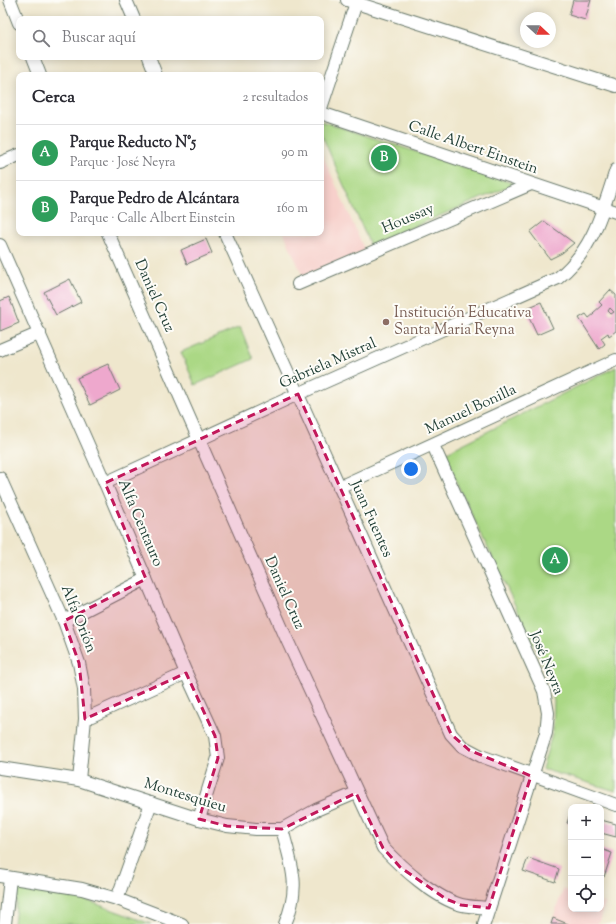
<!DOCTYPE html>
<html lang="es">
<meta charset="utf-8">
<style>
body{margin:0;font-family:"Sorts Mill Goudy",serif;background:#f2f2f3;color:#2b2b33}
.controls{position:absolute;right:12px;bottom:12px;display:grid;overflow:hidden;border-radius:8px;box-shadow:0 2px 10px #0003}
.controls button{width:36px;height:36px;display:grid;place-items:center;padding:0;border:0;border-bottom:1px solid #e1e1e2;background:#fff;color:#2b2b33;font:20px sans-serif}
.compass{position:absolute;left:520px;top:12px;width:36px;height:36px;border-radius:50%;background:#fff;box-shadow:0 2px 10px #0003;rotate:112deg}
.you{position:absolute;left:411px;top:469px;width:14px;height:14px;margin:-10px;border:3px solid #fff;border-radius:50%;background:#1a73e8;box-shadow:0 0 0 6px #1a73e833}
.badge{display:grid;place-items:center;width:26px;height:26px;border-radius:50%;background:#0b8043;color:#fff;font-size:13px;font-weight:700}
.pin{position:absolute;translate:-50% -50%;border:2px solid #fff;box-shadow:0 1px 4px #0006}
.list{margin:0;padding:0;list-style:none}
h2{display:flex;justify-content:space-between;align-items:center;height:52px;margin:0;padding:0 16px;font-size:17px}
h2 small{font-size:13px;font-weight:400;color:#7c7c81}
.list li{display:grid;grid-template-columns:26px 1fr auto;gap:12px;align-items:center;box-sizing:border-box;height:56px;padding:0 16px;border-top:1px solid #e1e1e2}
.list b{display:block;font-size:15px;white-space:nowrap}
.list p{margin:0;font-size:13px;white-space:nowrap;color:#7c7c81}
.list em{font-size:13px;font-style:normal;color:#7c7c81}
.icon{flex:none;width:22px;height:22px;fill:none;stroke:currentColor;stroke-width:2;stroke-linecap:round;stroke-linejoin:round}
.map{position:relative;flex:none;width:616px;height:924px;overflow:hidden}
.search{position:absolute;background:#fff;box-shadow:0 2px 10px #0003;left:16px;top:16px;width:308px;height:44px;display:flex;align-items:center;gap:10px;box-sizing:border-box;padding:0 14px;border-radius:8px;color:#7c7c81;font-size:15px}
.panel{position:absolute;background:#fff;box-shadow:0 2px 10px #0003;left:16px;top:72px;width:308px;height:164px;border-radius:8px}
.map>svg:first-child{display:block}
.built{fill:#f7d0cb}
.green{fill:#abd885;stroke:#658a5c}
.building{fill:#eea8cd;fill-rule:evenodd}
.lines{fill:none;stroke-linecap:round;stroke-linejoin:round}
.street-casing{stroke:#68786a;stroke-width:14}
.street{stroke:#fff;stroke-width:12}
.marked{fill:#c2185b;fill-opacity:0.2;stroke:#c2185b;stroke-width:3;stroke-dasharray:8 5;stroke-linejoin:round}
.education-dot{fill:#8d6e63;stroke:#fdfcf7;stroke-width:1.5}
.labels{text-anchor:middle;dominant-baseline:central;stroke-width:4;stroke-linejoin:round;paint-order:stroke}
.street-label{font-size:15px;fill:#1f3d34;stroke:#fdfcf7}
.education-label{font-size:15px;fill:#785e54;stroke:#fdfcf7;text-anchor:start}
</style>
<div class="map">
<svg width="616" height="924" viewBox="0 0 616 924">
<rect width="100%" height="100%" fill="#fdfcf7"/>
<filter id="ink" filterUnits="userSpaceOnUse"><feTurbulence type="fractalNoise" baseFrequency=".025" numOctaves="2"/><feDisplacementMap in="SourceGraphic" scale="8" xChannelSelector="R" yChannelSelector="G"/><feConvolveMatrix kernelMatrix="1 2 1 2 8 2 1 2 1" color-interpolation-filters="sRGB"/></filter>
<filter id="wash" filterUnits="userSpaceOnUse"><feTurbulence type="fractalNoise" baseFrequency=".012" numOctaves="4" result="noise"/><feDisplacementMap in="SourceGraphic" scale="16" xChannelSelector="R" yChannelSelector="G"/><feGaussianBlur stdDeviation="0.9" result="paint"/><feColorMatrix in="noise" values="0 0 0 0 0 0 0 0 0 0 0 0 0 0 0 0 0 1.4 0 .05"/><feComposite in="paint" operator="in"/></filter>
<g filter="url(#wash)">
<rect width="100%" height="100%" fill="#efe7cd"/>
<g class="built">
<path d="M321,151L365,251L303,277L284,233H321Z"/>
<path d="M563,889L571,892V909H601V902L605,903L598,924H569L553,918Z"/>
</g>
<g class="green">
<path d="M321,121L515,184L370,245L321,133Z"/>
<path d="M240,327L253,359L195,385L181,352Z"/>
<path d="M616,367V791L542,769L553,731L554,701L544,666L443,454Z"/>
<path d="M18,888L83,899L151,924H14Z"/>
</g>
<g id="blocks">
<g class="building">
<path d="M573,0H591L585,20L569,15Z"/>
<path d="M544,221L574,243L562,253L550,259L530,232Z"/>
<path d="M206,239L212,253L187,264L181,250Z"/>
<path d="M70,279L81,302L56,315L44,292Z"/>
<path d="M610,290L616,295V331L609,336L608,333L601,338L605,344L599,349L579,318L586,314L589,318L594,314L593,313L602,305L599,302ZM610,308L614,312L611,314L608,311Z"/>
<path d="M9,297L19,323L0,331V301Z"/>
<path d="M541,302L553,328L537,335L525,309Z"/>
<path d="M108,364L120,390L90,405L77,378Z"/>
<path d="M571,811V824L567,823Z"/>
<path d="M601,820L616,824V837L601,833Z"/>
<path d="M601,849L612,853L604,877L601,876Z"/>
<path d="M528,858L559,869L555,882L523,871Z"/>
<path d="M553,918L568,924H551Z"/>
</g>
</g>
</g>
<g filter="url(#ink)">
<use href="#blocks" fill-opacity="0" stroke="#68786a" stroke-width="1"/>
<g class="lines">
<g class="street-casing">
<g id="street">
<path d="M10,0L19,23"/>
<path d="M126,0L134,19"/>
<path d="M347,0L616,86"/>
<path d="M33,57L40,75"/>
<path d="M149,57L156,75"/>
<path d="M321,108L357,0"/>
<path d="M321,113L616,212"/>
<path d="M0,163L19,155"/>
<path d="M108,233L288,642L383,848C401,867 436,899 462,905C471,907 480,907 489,908"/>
<path d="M225,233L451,734L462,746L481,756L616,805"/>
<path d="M0,245L105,483L186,673L215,736L218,758L199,819"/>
<path d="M298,284L531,184"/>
<path d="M0,350L40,333"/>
<path d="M433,445L544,691L548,713L546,733L484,924"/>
<path d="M0,478L64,621L79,663L84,689L85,719L79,780"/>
<path d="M105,483L298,394L558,278C594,249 602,212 616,170"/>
<path d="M339,487L616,360"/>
<path d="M64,621L146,579"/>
<path d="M85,719L186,673"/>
<path d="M0,768L79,780L199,819L227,826L256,829H282L316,810L356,793"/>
<path d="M282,829C292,867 301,886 285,924"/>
<path d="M0,876L82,889L117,899L182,924"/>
<path d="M117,899L151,803"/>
<path d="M5,924L10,878"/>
</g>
</g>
<use href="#street" class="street"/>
</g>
</g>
<path class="marked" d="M298,394L451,734L469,750L531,776L489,908L461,905L446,899L400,867L383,848L356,793L282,829L227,826L199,819L218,758L215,736L186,673L85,719L79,663L64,621L146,579L105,483Z"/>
<circle class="education-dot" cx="386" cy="322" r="4"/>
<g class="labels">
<g class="street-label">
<text transform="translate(473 148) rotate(19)">Calle Albert Einstein</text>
<text transform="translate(408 219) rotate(-23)">Houssay</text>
<text transform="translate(154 296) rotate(66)">Daniel Cruz</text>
<text transform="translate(328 364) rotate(-24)">Gabriela Mistral</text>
<text transform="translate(471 410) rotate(-25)">Manuel Bonilla</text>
<text transform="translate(371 519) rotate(66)">Juan Fuentes</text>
<text transform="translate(140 523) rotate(67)">Alfa Centauro</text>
<text transform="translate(284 593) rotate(66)">Daniel Cruz</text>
<text transform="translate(78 619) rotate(68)">Alfa Orión</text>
<text transform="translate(546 663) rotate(68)">José Neyra</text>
<text transform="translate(185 796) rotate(17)">Montesquieu</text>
</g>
<g class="education-label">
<text x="394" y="313">Institución Educativa<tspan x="394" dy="17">Santa Maria Reyna</tspan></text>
</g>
</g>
</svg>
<div class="controls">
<button>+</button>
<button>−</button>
<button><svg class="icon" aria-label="locate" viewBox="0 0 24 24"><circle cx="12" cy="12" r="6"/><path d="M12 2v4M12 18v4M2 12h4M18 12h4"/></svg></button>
</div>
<svg class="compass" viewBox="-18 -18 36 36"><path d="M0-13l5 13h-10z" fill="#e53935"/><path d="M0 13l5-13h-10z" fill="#7c7c81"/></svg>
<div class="you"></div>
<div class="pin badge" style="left:555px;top:560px;background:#2e9e5b">A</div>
<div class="pin badge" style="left:384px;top:158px;background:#2e9e5b">B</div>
<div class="search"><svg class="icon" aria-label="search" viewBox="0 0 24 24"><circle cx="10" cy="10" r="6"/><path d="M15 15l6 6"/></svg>Buscar aquí</div>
<section class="panel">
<h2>Cerca<small>2 resultados</small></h2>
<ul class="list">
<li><span class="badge" style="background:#2e9e5b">A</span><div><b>Parque Reducto N°5</b><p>Parque · José Neyra</p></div><em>90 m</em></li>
<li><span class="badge" style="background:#2e9e5b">B</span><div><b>Parque Pedro de Alcántara</b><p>Parque · Calle Albert Einstein</p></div><em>160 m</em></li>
</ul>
</section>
</div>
